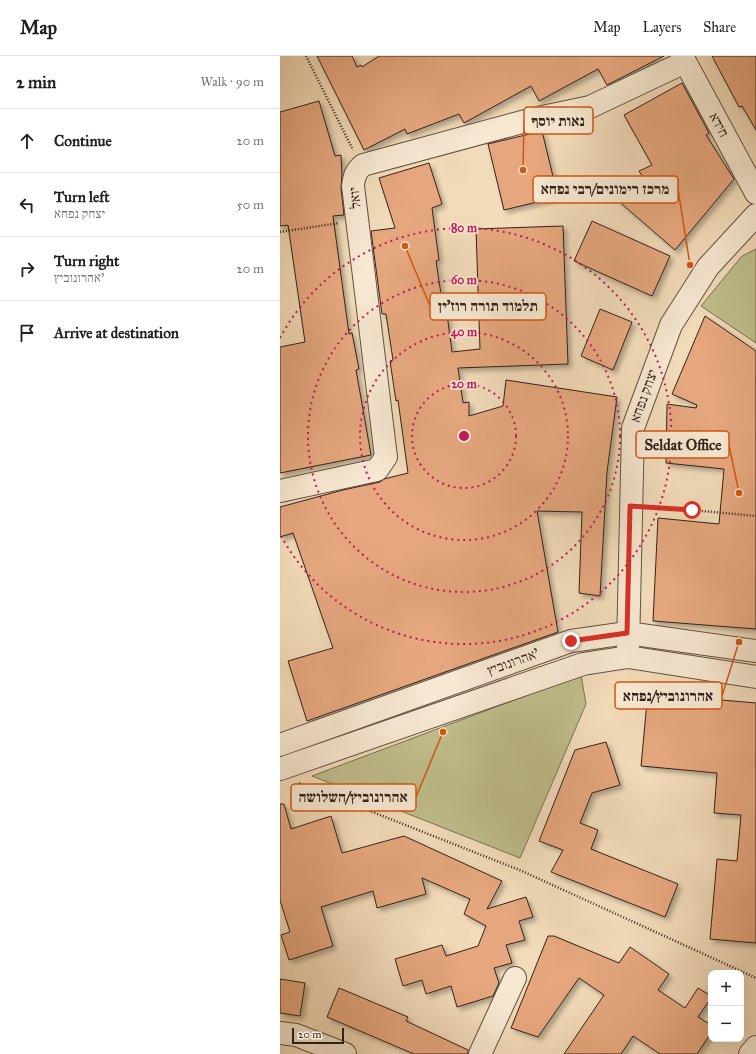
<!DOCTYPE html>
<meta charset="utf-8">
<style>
body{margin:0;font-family:"IM FELL Great Primer","Frank Ruhl Libre",serif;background:#f6f6f6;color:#202124}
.controls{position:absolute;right:12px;bottom:12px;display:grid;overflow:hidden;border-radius:8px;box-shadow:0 4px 16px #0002}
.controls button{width:36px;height:36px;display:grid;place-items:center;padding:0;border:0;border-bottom:1px solid #e0e0e0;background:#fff;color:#202124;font:20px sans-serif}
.scale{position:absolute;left:12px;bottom:10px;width:52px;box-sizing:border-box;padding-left:4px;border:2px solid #31221a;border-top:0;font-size:11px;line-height:14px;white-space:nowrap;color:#31221a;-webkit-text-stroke:3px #f7e8d2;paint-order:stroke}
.stop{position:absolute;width:12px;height:12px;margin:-9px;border:3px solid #d93025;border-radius:50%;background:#fff}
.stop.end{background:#d93025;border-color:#fff;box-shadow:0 1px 4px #0008}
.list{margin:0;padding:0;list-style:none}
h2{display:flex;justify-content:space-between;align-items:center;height:52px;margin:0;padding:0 16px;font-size:17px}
h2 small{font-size:13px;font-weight:400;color:#757577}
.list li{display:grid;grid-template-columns:26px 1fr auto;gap:12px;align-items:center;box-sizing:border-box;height:64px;padding:0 16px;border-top:1px solid #e0e0e0}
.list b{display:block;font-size:15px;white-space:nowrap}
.list p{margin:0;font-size:13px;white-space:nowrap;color:#757577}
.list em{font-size:13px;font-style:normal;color:#757577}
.icon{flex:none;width:22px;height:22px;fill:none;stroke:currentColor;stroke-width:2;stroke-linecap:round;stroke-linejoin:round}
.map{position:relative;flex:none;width:476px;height:998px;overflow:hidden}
header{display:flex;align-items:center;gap:24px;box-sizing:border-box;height:56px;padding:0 20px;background:#fff;border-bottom:1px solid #e0e0e0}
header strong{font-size:19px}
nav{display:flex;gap:22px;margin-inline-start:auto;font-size:14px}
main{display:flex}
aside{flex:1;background:#fff}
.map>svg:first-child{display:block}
.green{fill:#bfbe8b;stroke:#787052}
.building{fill:#e6a77e;stroke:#31221a;filter:url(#shadow)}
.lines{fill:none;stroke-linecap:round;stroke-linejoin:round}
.minor-casing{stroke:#615042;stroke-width:24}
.path{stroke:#31221a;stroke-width:2.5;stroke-dasharray:1 2;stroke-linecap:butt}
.minor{stroke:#f7e8d2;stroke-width:22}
.route{stroke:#d93025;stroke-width:5}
.ring{fill:none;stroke:#c2185b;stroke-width:2;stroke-dasharray:2 4}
.labels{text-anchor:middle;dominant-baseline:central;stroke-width:3.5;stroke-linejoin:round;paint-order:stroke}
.street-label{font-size:14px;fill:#31221a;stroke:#f7e8d2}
.centre{fill:#c2185b;stroke:#f7e8d2;stroke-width:2}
.ring-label{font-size:12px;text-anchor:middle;font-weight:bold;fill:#c2185b;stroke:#f7e8d2;stroke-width:3.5;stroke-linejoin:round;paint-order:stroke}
.leader{fill:none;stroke:#d6540d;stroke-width:1.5}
.callout-dot{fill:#d6540d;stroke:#f7e8d2;stroke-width:1.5}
.callout{fill:#f7e8d2;stroke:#d6540d;stroke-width:1.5}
.callout-label{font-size:15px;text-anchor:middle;font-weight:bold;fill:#31221a}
</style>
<header>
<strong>Map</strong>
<nav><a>Map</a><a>Layers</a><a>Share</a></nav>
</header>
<main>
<aside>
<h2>2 min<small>Walk · 90 m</small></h2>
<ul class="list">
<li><svg class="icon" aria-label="ahead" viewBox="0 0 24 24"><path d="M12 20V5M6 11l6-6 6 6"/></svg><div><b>Continue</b></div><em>20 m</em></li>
<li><svg class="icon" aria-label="left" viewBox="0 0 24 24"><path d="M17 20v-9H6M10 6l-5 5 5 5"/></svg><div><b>Turn left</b><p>יצחק נפחא</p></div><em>50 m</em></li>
<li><svg class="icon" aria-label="right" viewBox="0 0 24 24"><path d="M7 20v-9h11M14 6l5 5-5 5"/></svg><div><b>Turn right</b><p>אהרונוביץ'</p></div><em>20 m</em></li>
<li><svg class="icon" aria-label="arrive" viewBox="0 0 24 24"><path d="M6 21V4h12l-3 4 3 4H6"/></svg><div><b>Arrive at destination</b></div></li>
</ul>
</aside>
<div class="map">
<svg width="476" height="998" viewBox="0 0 476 998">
<defs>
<filter id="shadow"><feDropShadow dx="3.5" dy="3.5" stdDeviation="2" flood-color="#0004"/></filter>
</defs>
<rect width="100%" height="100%" fill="#f2dbb9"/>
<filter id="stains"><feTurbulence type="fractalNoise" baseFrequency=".005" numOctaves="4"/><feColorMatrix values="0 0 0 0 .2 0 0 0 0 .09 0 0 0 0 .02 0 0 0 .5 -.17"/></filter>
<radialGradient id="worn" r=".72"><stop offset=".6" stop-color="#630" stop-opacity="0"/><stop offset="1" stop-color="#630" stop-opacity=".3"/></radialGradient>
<g class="green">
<path d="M476,193V287L421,250L462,200Z"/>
<path d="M301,619L306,648L240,802L32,720Z"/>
</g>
<g class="building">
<path d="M37,0H72L77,11L81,9L82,11L99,0H384L327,29L318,13L259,45L251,30L184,67L179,58L127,78L125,73L84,94Z"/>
<path d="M432,0H476V74L462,50L459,51Z"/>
<path d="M402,27L429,77L426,79L454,123L395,194L336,143L375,141L359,115L372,109L344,59Z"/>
<path d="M39,45L55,100L61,99L62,119L61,132L64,159L53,160L69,278L72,277L79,313L76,314L91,399L0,417V291L25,286L8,169L0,170V56Z"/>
<path d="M262,75L278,141L224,154L208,88Z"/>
<path d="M149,107L162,148L152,152L159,204L156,205L164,258H167L172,296L200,293L196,173L283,170L288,308L178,312L183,347L189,346V360L223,350L226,324L337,341L327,416L320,540L299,537L302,456L257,455L278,576L27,665L8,605L53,592L13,477L0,481V451L63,434L100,426L104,423L128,417L118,344L116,345L110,305L113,304L106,258H102L91,175L115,172L99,122Z"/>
<path d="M312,165L390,200L372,240L294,205Z"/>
<path d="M320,253L352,266L333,314L301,300Z"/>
<path d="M425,260L476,295V573L373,565L378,462L439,468L444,413L386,407L387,348L416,352L417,349L392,338Z"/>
<path d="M368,635L431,640L430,643L476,647V887L430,883L437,803L457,805L461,759L434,757L437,717L361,710Z"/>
<path d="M326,686L340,729L312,737L300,767L318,774L311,793L398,828L385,861L271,816L283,794L259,785L295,694Z"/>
<path d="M0,748H4L11,773L51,760L62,797L124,780L222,825L207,853L246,841L253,861L239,865L245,884L226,889L232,907L214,912L219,927L213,940L177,951L171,930L146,938L142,924L123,930L115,903L162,889L166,900L198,890L206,870L184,858L190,843L142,822L146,838L97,852L93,835L41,851L53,890L9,904L1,879L10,876L0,844Z"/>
<path d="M268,880H274L339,907L350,891L389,918L378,934L405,952L418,932L431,940V942L418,961L431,969V977L417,998H380L353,980L341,998H284L324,939L299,922L258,981L231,972Z"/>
<path d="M0,923L25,927L20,960L0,957Z"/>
<path d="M59,932L128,961L126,965L188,994V998H134L47,961Z"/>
</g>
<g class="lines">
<g class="minor-casing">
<g id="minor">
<path d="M402,0L476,137"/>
<path d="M0,435L97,414L106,401L73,130C74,120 76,115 83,109L253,63L310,51L405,6"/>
<path d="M348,592L353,372L391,269L428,211L476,159"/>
<path d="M0,689L291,585L347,577L476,595"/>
<path d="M0,713L303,608L348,601L476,621"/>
<path d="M0,977L16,979L65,998"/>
<path d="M200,998L235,922"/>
<path d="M470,998L476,991"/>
</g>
</g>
<g class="path">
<path d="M26,0L73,94"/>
<path d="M0,176L59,167"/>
<path d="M371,451L412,454L476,460"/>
<path d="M19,727L242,815L476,922"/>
</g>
<use href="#minor" class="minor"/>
</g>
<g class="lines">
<path class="route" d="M291,585L347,577L350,450L412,454"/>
</g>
<g class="ring">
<circle cx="184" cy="380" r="52"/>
<circle cx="184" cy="380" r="104"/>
<circle cx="184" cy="380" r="156"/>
<path d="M0 282A208 208 0 1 1 0 478"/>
</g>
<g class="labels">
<g class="street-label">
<text transform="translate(439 69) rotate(62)">חידא</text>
<text transform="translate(75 142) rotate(-95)">יואל</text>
<text transform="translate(364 340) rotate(-70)">יצחק נפחא</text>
<text transform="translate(233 606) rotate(-20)">אהרונוביץ'</text>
</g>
</g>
<circle cx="184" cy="380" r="6" class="centre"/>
<g class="ring-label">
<text x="184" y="176">80 m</text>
<text x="184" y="228">60 m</text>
<text x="184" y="280">40 m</text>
<text x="184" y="332">20 m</text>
</g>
<path class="leader" d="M243 114L244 65M410 209L398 133M125 190L150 250M459 437L449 389M459 586L442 640M163 676L136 741"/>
<g class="callout-dot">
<circle cx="243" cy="114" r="4"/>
<circle cx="410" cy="209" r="4"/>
<circle cx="125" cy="190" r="4"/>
<circle cx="459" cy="437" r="4"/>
<circle cx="459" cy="586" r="4"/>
<circle cx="163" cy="676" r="4"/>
</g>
<g class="callout">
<rect x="244" y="51" width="69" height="27" rx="4"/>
<rect x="253" y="120" width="145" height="27" rx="4"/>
<rect x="150" y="237" width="116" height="27" rx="4"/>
<rect x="356" y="375" width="93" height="27" rx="4"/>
<rect x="335" y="626" width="107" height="27" rx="4"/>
<rect x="11" y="728" width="125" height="27" rx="4"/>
</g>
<g class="callout-label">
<text x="278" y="70">נאות יוסף</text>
<text x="325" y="138">מרכז רימונים/רבי נפחא</text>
<text x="208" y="255">תלמוד תורה רוז’ין</text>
<text x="403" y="394">Seldat Office</text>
<text x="388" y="645">אהרונוביץ/נפחא</text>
<text x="73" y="746">אהרונוביץ/השלושה</text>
</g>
<rect width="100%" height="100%" filter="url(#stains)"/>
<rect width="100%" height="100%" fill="url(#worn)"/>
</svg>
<div class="controls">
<button>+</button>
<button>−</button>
</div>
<div class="scale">20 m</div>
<div class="stop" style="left:412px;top:454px"></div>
<div class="stop end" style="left:291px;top:585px"></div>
</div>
</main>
